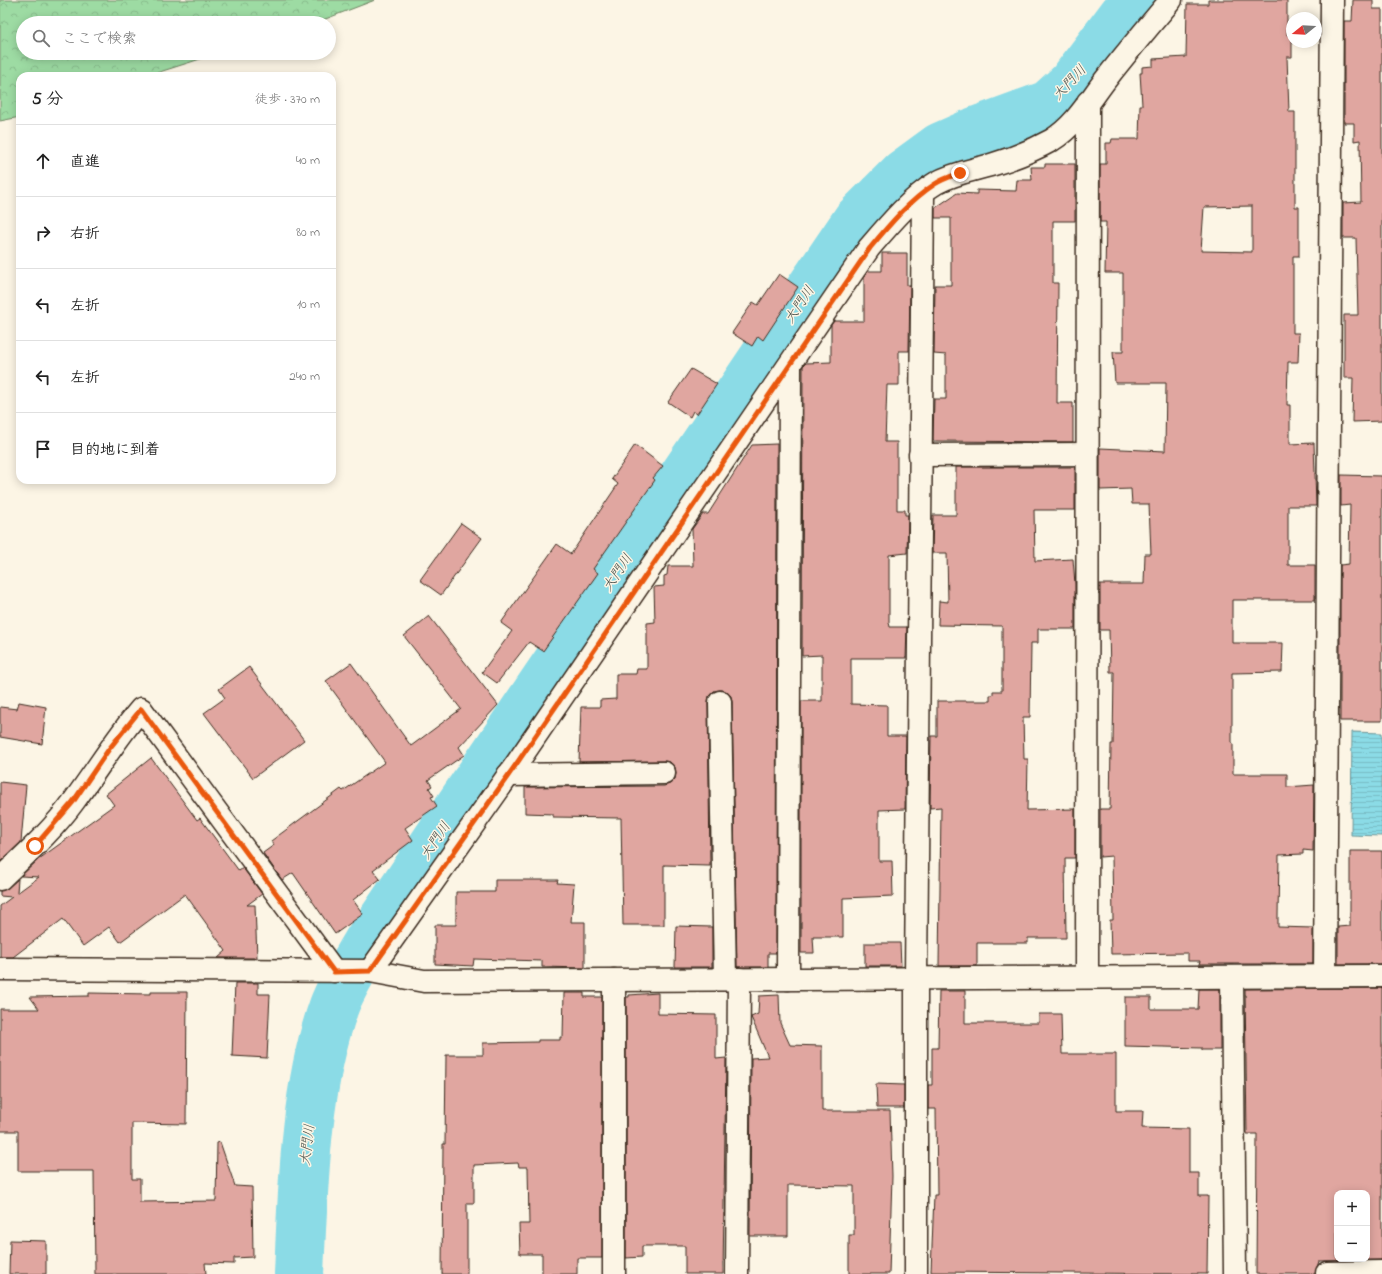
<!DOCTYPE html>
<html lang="ja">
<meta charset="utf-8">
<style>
body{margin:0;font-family:"Indie Flower","Klee One",sans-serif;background:#f6f6f6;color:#222}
.controls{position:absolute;right:12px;bottom:12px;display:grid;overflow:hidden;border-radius:8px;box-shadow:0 2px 10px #0003}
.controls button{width:36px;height:36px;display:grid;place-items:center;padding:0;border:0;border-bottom:1px solid #e0e0e0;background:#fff;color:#222;font:20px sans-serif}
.compass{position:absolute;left:1286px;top:12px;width:36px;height:36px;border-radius:50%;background:#fff;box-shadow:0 2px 10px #0003;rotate:252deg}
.stop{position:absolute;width:12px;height:12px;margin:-9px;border:3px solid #ea580c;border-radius:50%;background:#fff}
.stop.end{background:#ea580c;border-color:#fff;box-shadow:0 1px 4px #0008}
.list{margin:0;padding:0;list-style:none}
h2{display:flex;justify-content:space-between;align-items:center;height:52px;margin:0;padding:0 16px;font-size:17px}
h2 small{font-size:13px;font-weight:400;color:#767676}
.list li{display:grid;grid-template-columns:26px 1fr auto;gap:12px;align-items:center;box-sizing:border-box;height:72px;padding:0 16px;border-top:1px solid #e0e0e0}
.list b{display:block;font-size:15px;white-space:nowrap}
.list em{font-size:13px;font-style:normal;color:#767676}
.icon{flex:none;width:22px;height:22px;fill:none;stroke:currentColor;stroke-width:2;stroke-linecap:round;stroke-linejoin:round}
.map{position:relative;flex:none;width:1382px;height:1274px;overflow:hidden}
.search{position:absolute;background:#fff;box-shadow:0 2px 10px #0003;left:16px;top:16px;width:320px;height:44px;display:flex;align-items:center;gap:10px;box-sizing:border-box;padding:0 14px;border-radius:22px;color:#767676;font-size:15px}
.panel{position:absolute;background:#fff;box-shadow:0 2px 10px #0003;left:16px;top:72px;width:320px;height:412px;border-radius:12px}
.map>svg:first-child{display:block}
.forest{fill:url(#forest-crowns);stroke:#6c8260}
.water{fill:url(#water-rules);stroke:#6b9496}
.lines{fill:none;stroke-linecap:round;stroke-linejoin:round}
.river{stroke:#8bdbe6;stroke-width:50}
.building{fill:#e0a6a0;stroke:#3b2a1e;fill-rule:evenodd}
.minor-casing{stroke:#3b2a1e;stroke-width:25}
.minor{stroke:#fcf5e5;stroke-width:22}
.route{stroke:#ea580c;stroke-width:5}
.labels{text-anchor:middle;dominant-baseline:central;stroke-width:3;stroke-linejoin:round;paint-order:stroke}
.water-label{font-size:14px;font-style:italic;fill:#4f5650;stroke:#fcf5e5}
</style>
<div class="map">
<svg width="1382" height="1274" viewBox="0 0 1382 1274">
<defs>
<pattern id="forest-crowns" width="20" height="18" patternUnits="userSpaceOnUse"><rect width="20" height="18" fill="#9ddba3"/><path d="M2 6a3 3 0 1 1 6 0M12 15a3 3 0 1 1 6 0" fill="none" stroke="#88bc8c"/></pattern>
<pattern id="water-rules" width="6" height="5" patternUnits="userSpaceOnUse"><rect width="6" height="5" fill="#8bdbe6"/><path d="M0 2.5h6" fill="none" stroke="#79bcc5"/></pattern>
</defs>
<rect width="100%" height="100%" fill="#fcf5e5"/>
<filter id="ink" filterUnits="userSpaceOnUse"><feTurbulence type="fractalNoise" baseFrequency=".025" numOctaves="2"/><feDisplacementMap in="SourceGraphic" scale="8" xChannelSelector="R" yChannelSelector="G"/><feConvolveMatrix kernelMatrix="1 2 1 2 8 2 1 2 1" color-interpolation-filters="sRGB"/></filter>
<g filter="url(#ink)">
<path class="forest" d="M0,0H375L315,23H23V53H219L147,76H20V117L0,121Z"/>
<path class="water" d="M1352,732L1382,733V836L1351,835Z"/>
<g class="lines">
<path class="river" d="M299,1274C303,1188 305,1087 334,1006C342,984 357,962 369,941L857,221L904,174L941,147L975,132L1049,105L1072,84L1135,0"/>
</g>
<g class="building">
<path d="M1208,0H1287V35H1292V57H1287L1289,112H1295V207H1299V256H1293V333H1299L1298,362H1288L1287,405H1290V444L1314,443L1316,506H1288V565H1315V600H1232V643H1283L1282,672L1232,673V743H1233V774H1287V787L1314,785L1313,851L1303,850V854L1279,855L1278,916V927L1313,928V964H1199L1200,961H1188V953L1111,954L1110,920H1113L1112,856L1100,857V809H1110L1111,744H1113L1114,672H1110L1109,630H1100V584H1144L1145,554H1151L1149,504H1132L1131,489L1100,490V448L1165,451L1166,383H1115L1113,352H1123V273H1105L1106,222H1100V164H1106V143H1111L1112,139H1139L1140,105H1142L1140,73H1142V67L1153,66V59L1186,57L1187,4H1208ZM1252,206V252L1201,251L1204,207Z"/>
<path d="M1353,0H1373V9H1382V421L1352,422L1353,378H1344V315H1358L1356,238H1343V203L1361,202L1360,140L1354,141V123H1344V21H1352Z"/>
<path d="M1045,164H1075V221H1053V283H1058L1057,403H1073V442L933,441L934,399H946V355L934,354L935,285H951V218H935V208L957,193L977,194V190L1016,191L1017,180H1032L1031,167H1045Z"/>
<path d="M882,253H907V285H910L909,351H899V385H887L885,442H897V510H905V515H908L907,553L889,555V622L890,627H907L906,658H851V704L887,705V736H906L905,809L879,810V861H892L893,896L843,898V937H813L814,953H801V701H822V655L802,656L803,366L806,363L831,362V325L834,321H864V278L868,271H882Z"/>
<path d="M779,274L798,287L763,340L758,336L752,346L732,333L753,302L758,305Z"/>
<path d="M691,369L717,384L697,414L693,411L690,417L668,402Z"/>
<path d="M777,444L776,953H768V967H737L732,702L731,696L726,691L720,690L714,691L709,696L708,702L710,866L664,865V925H623L621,818L553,817V814L525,813V787L664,786L670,784L675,779L676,773L675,767L670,762L664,761L579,762L581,707H600V700L616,699V674H636L637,669H647V623L655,622L654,587L664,586V576L667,575L668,566H693L692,529L703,514H708L752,445Z"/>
<path d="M635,445L663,466L653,478L655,480L593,569L598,573L543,651L529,642L497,683L482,672L512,631L501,623L557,544L571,554L618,484L612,479Z"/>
<path d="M956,467H1075V510H1034L1035,561L1073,559L1075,584V629H1038V643H1031L1030,717H1023L1024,759H1028L1027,810L1075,809V858H1065L1066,938H1028V943H977V966H939L941,807L930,808L931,736H937V701H990V695H993V691H1002V626L938,625L939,601L948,602L947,553H932L933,515H956Z"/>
<path d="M1341,475L1382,476V721H1340V565L1349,564L1350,505L1341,506Z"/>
<path d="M461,523L482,538L441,595L420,580Z"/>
<path d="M429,616L498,705L459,747L464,755L428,780L432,786L429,788L434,796L431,797L437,806L405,828L413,840L373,870L380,879L353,900L363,914L335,934L293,873L282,880L263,853L274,845L271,841L341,789L343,791L385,762L326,681L351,663L411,746L461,709L404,636Z"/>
<path d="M249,667L304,740L253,778L204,713L225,698L219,689Z"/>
<path d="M19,702L46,707L42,744L0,737V707L17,709Z"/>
<path d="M151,758L197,820L200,818L239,871L243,868L262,894L247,905H255L257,958H218L226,951L185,894L120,942L109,927L83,946L63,919L13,957H0V906L12,897L0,896V891L8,888L18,879L17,893L39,877L21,876L39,859L114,805L106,794Z"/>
<path d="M0,782L26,785L21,842L0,862Z"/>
<path d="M1350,851H1382V964H1338V927L1350,926Z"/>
<path d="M495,880H558L557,883L574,884L571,922H585V968L542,967V961L474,959L473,966L435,964V925H456V892H495Z"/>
<path d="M676,926L712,927V967H675Z"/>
<path d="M865,943H900L901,966H865Z"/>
<path d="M235,983H258V994H270L267,1058L232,1056Z"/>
<path d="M1382,988V1260L1319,1261L1315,1274H1256L1257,1134H1247L1245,989ZM1337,1193H1367V1259H1337Z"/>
<path d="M1199,989H1220V1050H1202V1048L1125,1046V997H1151V1009H1198Z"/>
<path d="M939,991H965V1023H1039V1014H1061L1062,1054H1116V1111H1143L1142,1128L1189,1129V1173H1199V1196H1208L1207,1274L931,1272L934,1195H937L936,1109H928V1085H932V1048H938Z"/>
<path d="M151,992H187L186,1124L132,1123V1179H140V1202L216,1201L217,1143L220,1142L235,1186L252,1187L253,1257L234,1258V1264L205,1263L206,1274H95L94,1171H18V1131H0V1009H39L30,997L89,996V993L151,994Z"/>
<path d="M564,993H584V997H602V1258H577V1274H542V1254H520L519,1224H529L528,1167H519L518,1163L474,1165V1203H467V1274H442L443,1144H445L446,1055H483V1043L538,1042V1040H560V1037H563Z"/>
<path d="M658,993V1014L716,1015V1059L726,1058L723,1274H685V1246H642V1257L626,1258V997H629V995Z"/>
<path d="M779,995L780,1023L790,1045L822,1046V1111H890L892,1176L889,1274H849V1235H854V1186L788,1185V1236H750L751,1058L768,1057L751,1017L758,1014L759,996Z"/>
<path d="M876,1084L904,1085V1108H877Z"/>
<path d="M10,1240L46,1241V1274H9Z"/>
</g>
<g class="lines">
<g class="minor-casing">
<g id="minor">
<path d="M920,455L1087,454"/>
<path d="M720,702L725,979"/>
<path d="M508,775L664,773"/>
<path d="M0,879C25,855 53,830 74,801C97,770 116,738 141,709L334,971"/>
<path d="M0,969L370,971L424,981L1382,976"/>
<path d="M370,971L517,763L869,248C887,227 912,197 936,183C954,173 974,170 994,164C1014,158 1034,150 1052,140C1076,125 1089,101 1106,79C1127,52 1149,26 1171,0"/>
<path d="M1325,976L1332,0"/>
<path d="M1087,977L1088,102"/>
<path d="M1232,977L1235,1274"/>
<path d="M788,979L790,365"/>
<path d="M614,980V1274"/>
<path d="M1327,1273L1382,1272"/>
<path d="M737,1274L739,979"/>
<path d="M916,1274V978L923,194"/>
</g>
</g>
<use href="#minor" class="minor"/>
</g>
</g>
<g class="lines" filter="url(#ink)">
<path class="route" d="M35,846L73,802L109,749L141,709L334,972L370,971L517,763L870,248C889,225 909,201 935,184C943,179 952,176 960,173"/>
</g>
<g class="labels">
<g class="water-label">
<text transform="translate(1070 83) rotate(-47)">大門川</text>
<text transform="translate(800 305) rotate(-56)">大門川</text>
<text transform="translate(618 573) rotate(-56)">大門川</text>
<text transform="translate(436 841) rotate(-56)">大門川</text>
<text transform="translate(308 1145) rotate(-83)">大門川</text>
</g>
</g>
</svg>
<div class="controls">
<button>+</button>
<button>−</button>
</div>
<svg class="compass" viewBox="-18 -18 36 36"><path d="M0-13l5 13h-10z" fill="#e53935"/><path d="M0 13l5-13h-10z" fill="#767676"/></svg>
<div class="stop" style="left:35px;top:846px"></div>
<div class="stop end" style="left:960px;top:173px"></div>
<div class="search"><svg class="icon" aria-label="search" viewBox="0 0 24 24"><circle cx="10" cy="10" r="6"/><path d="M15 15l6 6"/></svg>ここで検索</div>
<section class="panel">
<h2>5 分<small>徒歩 · 370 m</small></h2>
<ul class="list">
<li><svg class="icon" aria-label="ahead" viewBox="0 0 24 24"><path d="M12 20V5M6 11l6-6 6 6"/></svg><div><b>直進</b></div><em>40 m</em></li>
<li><svg class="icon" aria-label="right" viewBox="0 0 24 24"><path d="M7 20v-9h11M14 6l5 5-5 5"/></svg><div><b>右折</b></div><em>80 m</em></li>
<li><svg class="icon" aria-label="left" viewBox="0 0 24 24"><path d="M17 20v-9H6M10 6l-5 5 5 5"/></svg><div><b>左折</b></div><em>10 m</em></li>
<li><svg class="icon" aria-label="left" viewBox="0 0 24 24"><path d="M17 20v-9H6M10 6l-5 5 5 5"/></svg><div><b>左折</b></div><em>240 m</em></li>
<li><svg class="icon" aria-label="arrive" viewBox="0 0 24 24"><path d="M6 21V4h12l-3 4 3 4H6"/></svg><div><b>目的地に到着</b></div></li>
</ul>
</section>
</div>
